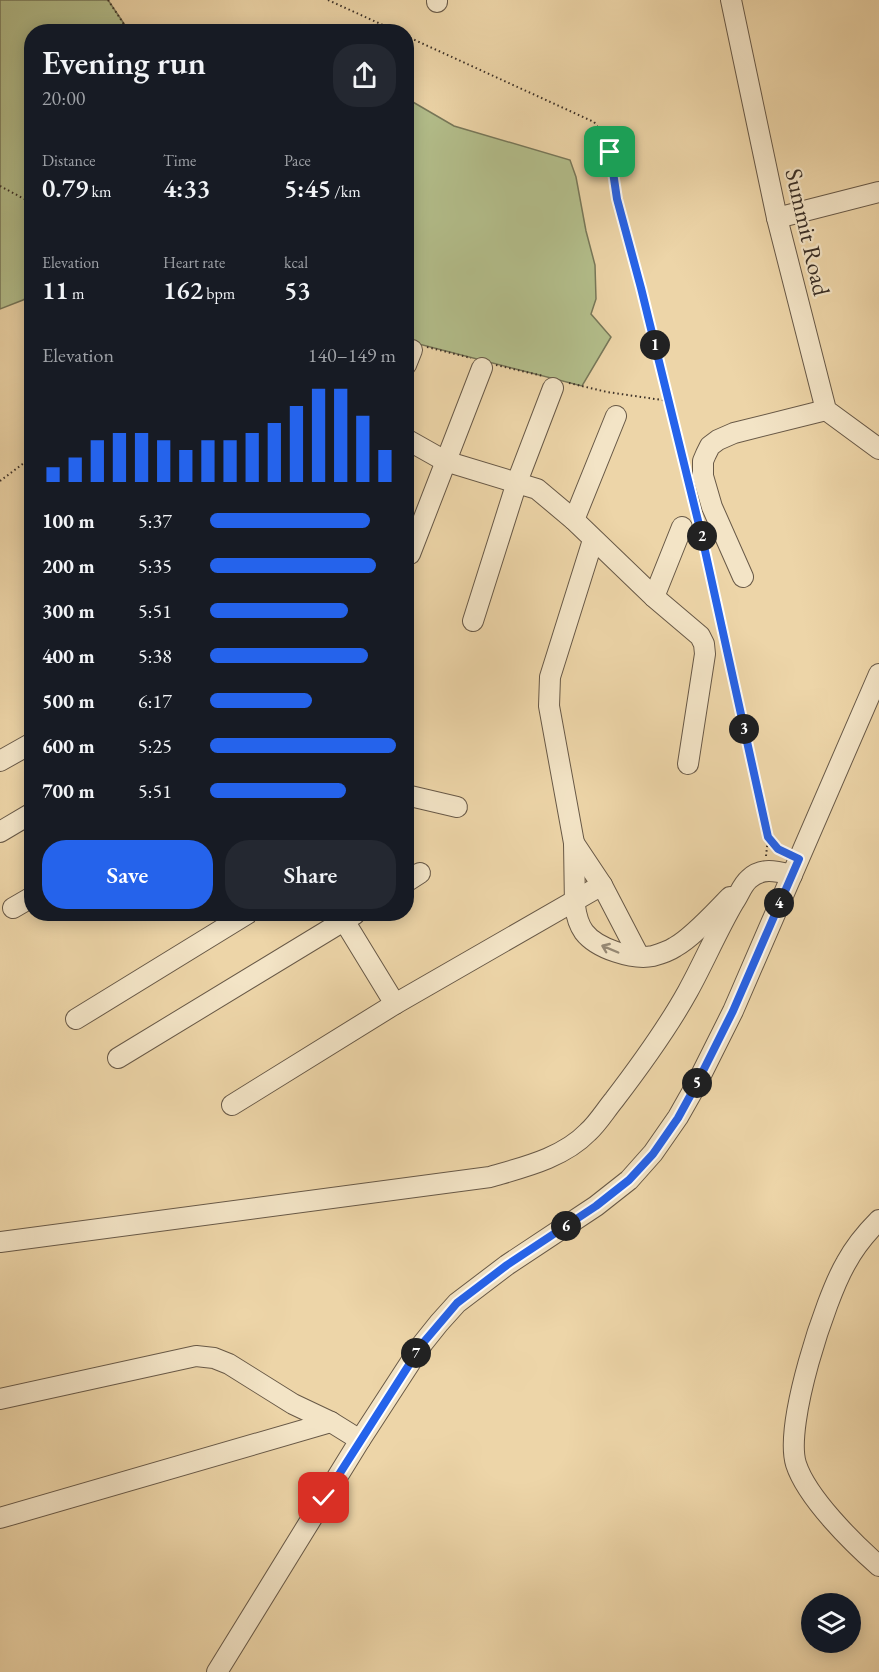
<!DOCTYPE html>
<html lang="en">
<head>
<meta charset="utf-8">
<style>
  body { margin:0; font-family:"EB Garamond",serif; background:#242831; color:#f1f3f6; height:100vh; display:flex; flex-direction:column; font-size:22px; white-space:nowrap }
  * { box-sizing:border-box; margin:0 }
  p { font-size:20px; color:#9ea1a6 }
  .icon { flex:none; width:33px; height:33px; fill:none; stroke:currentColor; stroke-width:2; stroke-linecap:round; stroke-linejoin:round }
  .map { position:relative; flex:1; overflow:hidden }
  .side { position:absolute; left:24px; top:24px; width:390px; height:897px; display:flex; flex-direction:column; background:#171b24; border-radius:24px; box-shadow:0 3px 15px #0003 }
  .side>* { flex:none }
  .tools { position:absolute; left:801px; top:1593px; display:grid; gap:12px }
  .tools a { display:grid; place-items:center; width:60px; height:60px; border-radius:50%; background:#171b24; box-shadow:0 3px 15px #0003; font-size:30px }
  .pin { position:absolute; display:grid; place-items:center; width:51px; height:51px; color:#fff; margin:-26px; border-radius:12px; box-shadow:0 3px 9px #0006 }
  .km { position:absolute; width:30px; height:30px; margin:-15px; border-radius:50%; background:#222; color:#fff; font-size:16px; line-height:30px; text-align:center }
  .round { display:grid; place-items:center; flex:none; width:63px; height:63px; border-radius:24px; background:#242831 }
  .head { display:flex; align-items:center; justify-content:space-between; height:102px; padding:0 18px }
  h1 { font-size:33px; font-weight:600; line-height:45px }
  .figures { display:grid; grid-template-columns:repeat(3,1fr); gap:9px; height:102px; padding:6px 18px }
  .figures div { display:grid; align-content:center }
  .figures b { font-size:26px; font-weight:600 }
  .figures small { font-size:16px; font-weight:400 }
  .figures p { font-size:16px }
  .chart { height:168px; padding:12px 18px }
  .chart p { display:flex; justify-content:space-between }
  .chart svg { width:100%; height:108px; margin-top:6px; stroke:#2563eb; stroke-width:6 }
  .button { display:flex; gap:12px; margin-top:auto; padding:12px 18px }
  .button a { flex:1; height:69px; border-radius:24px; background:#2563eb; color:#fff; font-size:24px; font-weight:600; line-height:69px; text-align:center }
  .button a+a { background:#242831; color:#f1f3f6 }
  ul { padding:0 18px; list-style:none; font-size:20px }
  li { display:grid; grid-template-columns:96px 72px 1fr; align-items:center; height:45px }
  li i { height:15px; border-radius:8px; background:#2563eb }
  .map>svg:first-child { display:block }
</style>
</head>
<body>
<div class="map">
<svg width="879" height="1672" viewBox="0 0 879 1672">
  <rect width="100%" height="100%" fill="#edd5a8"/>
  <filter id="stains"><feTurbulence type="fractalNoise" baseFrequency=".00333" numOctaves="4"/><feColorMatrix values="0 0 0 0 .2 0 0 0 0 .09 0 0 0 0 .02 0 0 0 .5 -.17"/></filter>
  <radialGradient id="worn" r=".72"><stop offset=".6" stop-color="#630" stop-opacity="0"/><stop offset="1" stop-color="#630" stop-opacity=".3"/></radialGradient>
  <!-- green -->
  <g fill="#b3be8b" stroke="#777759" stroke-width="1.5">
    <path d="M0 0H108L129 31 32 32 31 294 23 300 0 309Z"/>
    <path d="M406 98 454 126 570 160 576 177 586 231 595 265 596 299 591 314 611 337 582 386 407 341Z"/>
  </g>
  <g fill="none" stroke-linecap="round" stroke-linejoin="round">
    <!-- minor casing -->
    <g stroke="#685947" stroke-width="22">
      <g id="minor">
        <path d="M731 0 777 218 826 410 879 449"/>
        <path d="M437 2V0"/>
        <path d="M777 218 879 192"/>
        <path d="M406 365 412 350"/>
        <path d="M406 439 445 461 537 489 574 520 654 597 700 636 704 644 705 654 688 764"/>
        <path d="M574 520 616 416"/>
        <path d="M593 540 550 677 549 706 574 843 575 906C576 914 579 925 584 932 597 949 633 960 653 956 660 954 669 951 675 947 693 937 715 912 730 897"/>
        <path d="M410 554 482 368"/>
        <path d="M743 577 712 507 703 476V461L706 454 710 446 718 440 734 433 826 410"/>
        <path d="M654 597 682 527"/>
        <path d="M473 621 517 482 553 388"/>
        <path d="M0 761 32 743"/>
        <path d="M406 795 457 807"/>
        <path d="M0 832 32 813"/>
        <path d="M574 843 602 885 639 956"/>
        <path d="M406 882 420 873"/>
        <path d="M13 908 32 897"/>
        <path d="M340 914 395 1004"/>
        <path d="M76 1019 247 914"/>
        <path d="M118 1058 355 914"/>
        <path d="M232 1105 395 1004 602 885"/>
        <path d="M879 1220C867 1232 854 1248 846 1263 825 1299 784 1425 796 1464 807 1498 853 1543 879 1566"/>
        <path d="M0 1242 490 1177C524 1167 563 1158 588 1132 598 1123 605 1111 614 1100 640 1066 667 1029 688 991 704 962 717 931 734 902 739 895 742 885 749 879 762 867 776 871 792 875"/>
        <path d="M0 1399 196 1356 214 1358 229 1364 293 1404 331 1422 360 1440"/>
        <path d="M0 1518 331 1422"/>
        <path d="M217 1672 360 1440 423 1343 439 1323 457 1303 507 1265 596 1206 629 1180 653 1153 678 1117 695 1087 733 1011 879 674"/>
      </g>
    </g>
    <!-- path -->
    <g stroke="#3b3027" stroke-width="2" stroke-dasharray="1.5 3" stroke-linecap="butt">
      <path d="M108 0 129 32"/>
      <path d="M328 0 385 26"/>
      <path d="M359 32 385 26 396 32"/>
      <path d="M406 36 594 122 603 134 610 152 617 199 641 288 686 471"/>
      <path d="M0 186 32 203"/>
      <path d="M427 347 471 358"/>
      <path d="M496 365 543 376"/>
      <path d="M569 383 607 392 669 401"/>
      <path d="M0 481 32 457"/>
      <path d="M699 526 768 837 778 849 785 853"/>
      <path d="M766 856 768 838"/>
    </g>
    <!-- minor -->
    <use href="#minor" stroke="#f3e4c6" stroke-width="20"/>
  </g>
  <!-- one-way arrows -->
  <defs><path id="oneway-shaft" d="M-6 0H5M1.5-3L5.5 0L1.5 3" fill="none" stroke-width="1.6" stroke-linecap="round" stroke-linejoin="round" transform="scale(1.5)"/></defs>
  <use stroke="#978a76" href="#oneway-shaft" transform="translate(610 949) rotate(-157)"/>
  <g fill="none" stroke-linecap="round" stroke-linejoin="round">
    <!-- route casing -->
    <g stroke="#fff" stroke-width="12">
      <path id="route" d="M324 1498 423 1343 457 1303 507 1265 596 1206 629 1180 653 1154 678 1118 695 1087 733 1011 799 859 778 849 768 837 702 537 641 288 617 199 610 152"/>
    </g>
    <!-- route -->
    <use href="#route" stroke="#2563eb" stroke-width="8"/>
  </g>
  <g text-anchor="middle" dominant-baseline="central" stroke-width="4.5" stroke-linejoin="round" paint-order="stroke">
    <!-- street labels -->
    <g font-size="24" fill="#3b3027" stroke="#f3e4c6">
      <text transform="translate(808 232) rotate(77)">Summit Road</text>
    </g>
  </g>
  <rect width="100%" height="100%" filter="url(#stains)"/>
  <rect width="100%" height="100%" fill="url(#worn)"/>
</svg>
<div class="tools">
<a><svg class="icon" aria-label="layers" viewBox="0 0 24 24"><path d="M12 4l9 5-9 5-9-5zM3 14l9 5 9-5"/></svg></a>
</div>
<div class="pin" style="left:610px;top:152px;background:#1e9e55"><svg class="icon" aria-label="arrive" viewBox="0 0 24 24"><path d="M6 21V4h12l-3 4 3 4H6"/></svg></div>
<div class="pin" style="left:324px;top:1498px;background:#d93025"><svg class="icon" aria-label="check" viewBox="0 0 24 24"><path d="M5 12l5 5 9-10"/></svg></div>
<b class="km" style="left:655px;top:345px">1</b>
<b class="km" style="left:702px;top:536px">2</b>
<b class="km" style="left:744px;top:729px">3</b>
<b class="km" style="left:779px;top:903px">4</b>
<b class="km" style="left:697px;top:1083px">5</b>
<b class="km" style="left:566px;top:1226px">6</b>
<b class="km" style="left:416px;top:1353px">7</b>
<section class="side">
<div class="head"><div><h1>Evening run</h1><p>20:00</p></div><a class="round"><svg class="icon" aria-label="share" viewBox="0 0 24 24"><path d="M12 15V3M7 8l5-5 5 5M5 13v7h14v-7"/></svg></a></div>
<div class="figures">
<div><p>Distance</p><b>0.79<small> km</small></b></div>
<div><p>Time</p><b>4:33</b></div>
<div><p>Pace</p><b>5:45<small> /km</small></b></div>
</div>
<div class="figures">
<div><p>Elevation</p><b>11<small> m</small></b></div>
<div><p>Heart rate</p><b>162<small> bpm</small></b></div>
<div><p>kcal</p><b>53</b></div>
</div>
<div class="chart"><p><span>Elevation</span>140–149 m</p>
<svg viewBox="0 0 160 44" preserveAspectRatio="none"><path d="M5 44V38M15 44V34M25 44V27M35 44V24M45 44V24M55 44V27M65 44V31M75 44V27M85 44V27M95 44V24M105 44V20M115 44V13M125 44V6M135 44V6M145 44V17M155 44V31"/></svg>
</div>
<ul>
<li><b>100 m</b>5:37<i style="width:86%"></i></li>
<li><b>200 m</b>5:35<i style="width:89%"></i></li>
<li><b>300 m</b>5:51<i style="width:74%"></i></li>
<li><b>400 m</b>5:38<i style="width:85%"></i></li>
<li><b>500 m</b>6:17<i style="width:55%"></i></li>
<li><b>600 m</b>5:25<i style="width:100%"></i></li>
<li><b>700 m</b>5:51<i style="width:73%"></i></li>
</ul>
<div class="button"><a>Save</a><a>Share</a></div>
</section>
</div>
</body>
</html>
